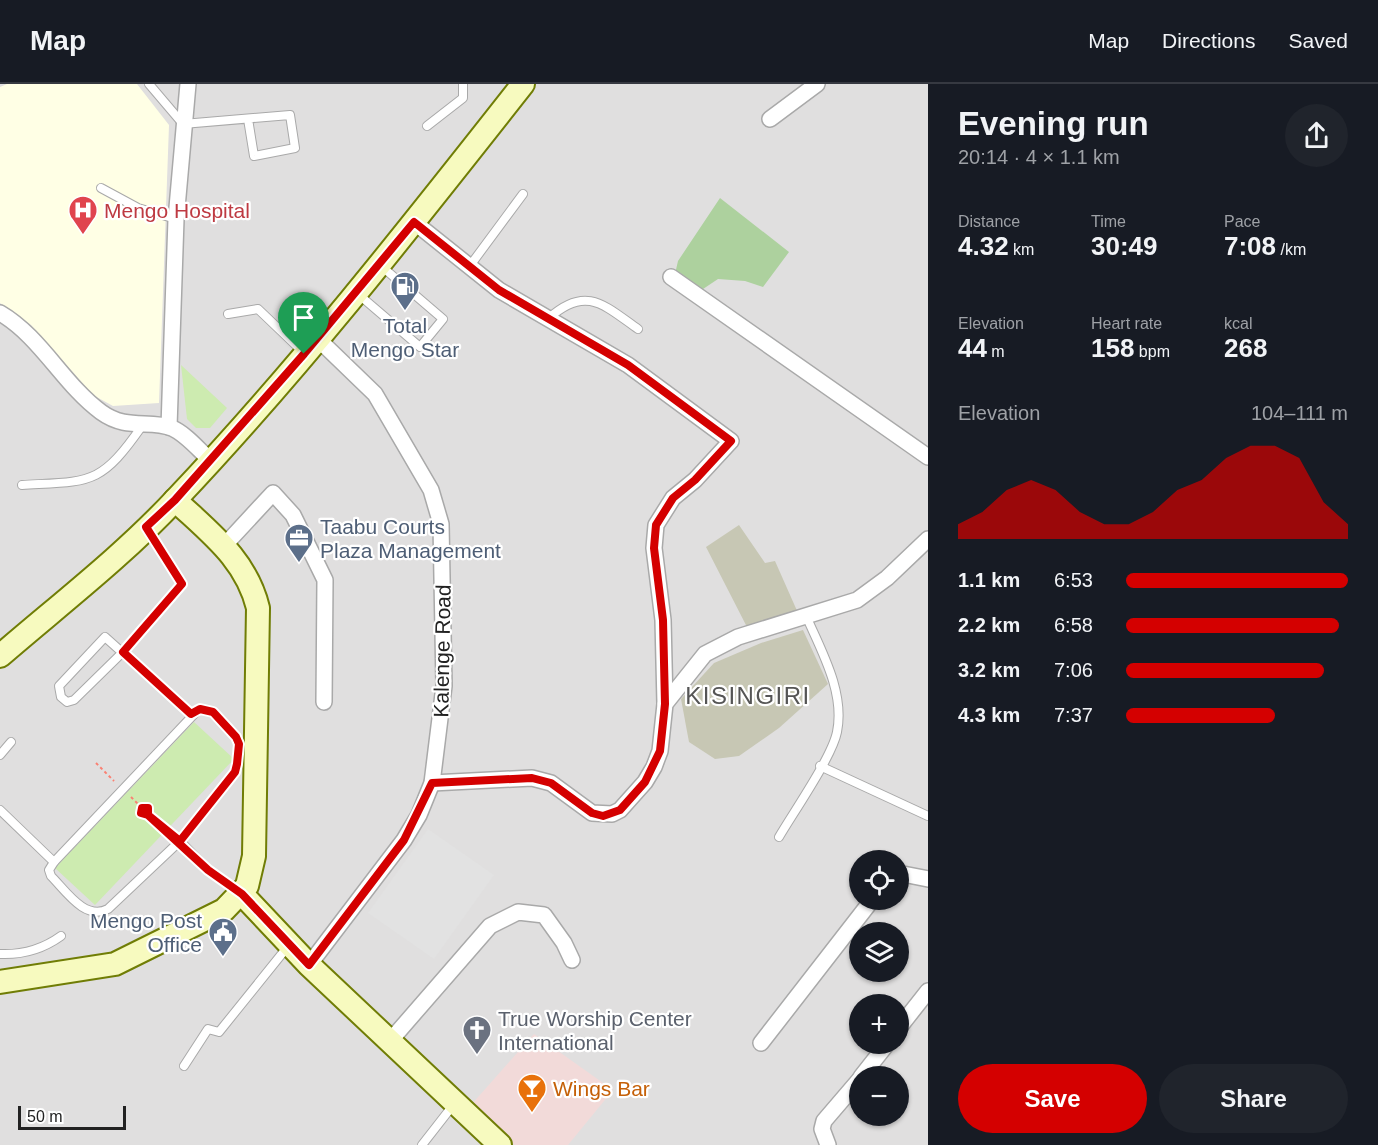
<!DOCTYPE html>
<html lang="en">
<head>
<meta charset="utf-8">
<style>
  body { margin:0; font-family:Helvetica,sans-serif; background:#20242c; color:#f1f3f6; height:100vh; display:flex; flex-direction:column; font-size:22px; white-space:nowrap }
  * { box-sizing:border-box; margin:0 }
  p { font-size:20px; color:#9ea1a6 }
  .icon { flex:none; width:33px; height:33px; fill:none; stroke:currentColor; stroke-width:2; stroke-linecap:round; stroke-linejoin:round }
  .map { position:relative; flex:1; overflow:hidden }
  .details { display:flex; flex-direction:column; background:#171b24; width:450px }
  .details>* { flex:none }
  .fabs { position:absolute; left:849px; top:766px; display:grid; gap:12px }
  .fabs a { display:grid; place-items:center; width:60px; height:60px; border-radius:50%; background:#171b24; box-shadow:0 2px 4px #0004; font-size:30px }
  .scale { position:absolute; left:18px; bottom:15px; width:108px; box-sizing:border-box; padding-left:6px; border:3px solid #222; border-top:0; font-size:16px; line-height:21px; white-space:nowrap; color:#222; -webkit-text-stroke:4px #fff; paint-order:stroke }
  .pin { position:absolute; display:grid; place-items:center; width:51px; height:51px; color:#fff; margin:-62px -26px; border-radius:50% 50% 50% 0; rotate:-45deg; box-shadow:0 0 6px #0007 }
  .pin .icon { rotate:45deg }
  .round { display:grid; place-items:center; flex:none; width:63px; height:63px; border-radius:32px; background:#20242c }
  .head { display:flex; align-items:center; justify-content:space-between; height:102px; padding:0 30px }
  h1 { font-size:33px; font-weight:600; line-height:45px }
  .figures { display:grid; grid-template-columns:repeat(3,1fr); gap:9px; height:102px; padding:6px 30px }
  .figures div { display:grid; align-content:center }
  .figures b { font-size:26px; font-weight:600 }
  .figures small { font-size:16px; font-weight:400 }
  .figures p { font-size:16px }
  .chart { height:168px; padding:12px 30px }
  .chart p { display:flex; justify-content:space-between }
  .chart svg { width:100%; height:108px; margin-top:6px; fill:#d40000; opacity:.7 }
  .action { display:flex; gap:12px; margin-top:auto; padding:12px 30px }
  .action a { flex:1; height:69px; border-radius:36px; background:#d40000; color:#fff; font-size:24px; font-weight:600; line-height:69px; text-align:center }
  .action a+a { background:#20242c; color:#f1f3f6 }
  ul { padding:0 30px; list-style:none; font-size:20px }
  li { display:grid; grid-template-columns:96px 72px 1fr; align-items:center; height:45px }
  li i { height:15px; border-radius:8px; background:#d40000 }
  header { display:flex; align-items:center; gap:36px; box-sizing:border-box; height:84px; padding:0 30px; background:#171b24; border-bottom:2px solid #363941 }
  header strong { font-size:28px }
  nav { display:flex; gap:33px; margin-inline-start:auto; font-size:21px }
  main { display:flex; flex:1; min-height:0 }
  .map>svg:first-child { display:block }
</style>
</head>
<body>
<header>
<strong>Map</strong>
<nav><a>Map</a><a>Directions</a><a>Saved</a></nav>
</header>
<main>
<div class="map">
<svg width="928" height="1061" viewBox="0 0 928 1061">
  <rect width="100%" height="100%" fill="#f2efe9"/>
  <!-- residential -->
  <path fill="#e0dfdf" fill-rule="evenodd" d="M0 0H928V1061H0ZM860 777H898V816H860ZM860 849H898V888H860ZM860 921H898V960H860ZM860 993H898V1032H860Z"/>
  <!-- commercial -->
  <path fill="#f2dad9" d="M534 950 613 1006 568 1061H514L471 1021Z"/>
  <!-- education -->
  <path fill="#ffffe5" d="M7 0H137L169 41 159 319 113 322 93 311 31 241 0 219V3Z"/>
  <!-- construction -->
  <g fill="#c7c7b4">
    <path d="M739 441 765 479 775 477 798 529 748 545 706 463Z"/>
    <path d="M803 546 828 600 779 644 739 672 715 675 689 658 681 615 714 579 761 559Z"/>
  </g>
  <!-- grass -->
  <g fill="#cdebb0">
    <path d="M181 281 227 324 210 344H196L187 335Z"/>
    <path d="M194 638 234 675 95 821 55 784Z"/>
  </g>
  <!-- forest -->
  <path fill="#add19e" d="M720 114 789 168 763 203 745 197 718 195 703 205 684 199 675 190 678 177Z"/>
  <!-- parking -->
  <path fill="#e2e2e2" d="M428 745 494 791 434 875 368 829Z"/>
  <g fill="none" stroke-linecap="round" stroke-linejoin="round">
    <!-- service casing -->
    <g stroke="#a9a9a9" stroke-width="10">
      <g id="service">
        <path d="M149 0 183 40C218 37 254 34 290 31L295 64 254 72 248 35"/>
        <path d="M427 42 463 14V0"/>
        <path d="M101 104 138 124 176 135"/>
        <path d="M469 183 523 110"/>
        <path d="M358 210 420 263 443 235 380 181"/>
        <path d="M228 230 258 225 303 268"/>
        <path d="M549 234C586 201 604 221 638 245"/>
        <path d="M22 401C91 397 100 402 142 342"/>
        <path d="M149 447 182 500 123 568 74 616 67 618 61 613 59 602 105 553 191 630"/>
        <path d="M199 625 213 628 236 653 239 661 235 688 180 757 108 825C85 837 66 807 51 792L49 786 54 778Z"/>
        <path d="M0 671 11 658"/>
        <path d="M820 682 928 732"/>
        <path d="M0 726 54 778"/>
        <path d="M779 753C793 729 832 673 837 648 845 609 822 568 807 534"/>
        <path d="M180 757 208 786 237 807"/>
        <path d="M0 870C23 871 43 865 61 852"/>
        <path d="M184 982 208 945 219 948 289 861"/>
        <path d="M422 1061 454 1020"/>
      </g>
    </g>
    <!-- minor casing -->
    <g stroke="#a9a9a9" stroke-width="18">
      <g id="minor">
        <path d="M770 35 817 0"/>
        <path d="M414 138 499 206 628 281 731 357 695 396 673 414 656 441 654 464 663 536 665 620"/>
        <path d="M671 193 928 373"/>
        <path d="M0 229C41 253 63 300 101 328 127 347 149 335 172 344 186 350 199 366 210 376"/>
        <path d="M169 343 176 135 188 0"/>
        <path d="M223 463 273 409 293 431 325 496 324 618"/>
        <path d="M432 699 532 694 551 699 592 729 612 730 620 726 645 698 654 683 660 667 665 620 705 570 738 553 857 516 887 494 928 455"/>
        <path d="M898 789 928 795"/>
        <path d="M309 881 404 756 419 731 432 699 444 602 441 440 431 406 375 310 317 254"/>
        <path d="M898 945 928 907"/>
        <path d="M390 957 490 842 518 828 544 831 564 859 572 876"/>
        <path d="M761 959 872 816"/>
        <path d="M861 993 887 960"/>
        <path d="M828 1061 822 1045 824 1037 860 995"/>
      </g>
    </g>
    <!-- secondary casing -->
    <g stroke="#707d05" stroke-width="26">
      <g id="secondary">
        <path d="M0 572C59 521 123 472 176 415 300 284 412 141 523 0"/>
        <path d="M242 810 309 881 500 1061"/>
        <path d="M0 898 115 880 224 826 247 802 254 772 258 524C246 475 210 449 175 416"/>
      </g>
    </g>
    <!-- path -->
    <g stroke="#fa8072" stroke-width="2" stroke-dasharray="3 3" stroke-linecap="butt">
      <path d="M96 679 114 697"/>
      <path d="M131 713 142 724"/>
      <circle cx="145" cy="727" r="4.5"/>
      <path d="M148 731 171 749"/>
    </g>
    <!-- service -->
    <use href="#service" stroke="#fff" stroke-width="8"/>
    <!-- minor -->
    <use href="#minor" stroke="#fff" stroke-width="15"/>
    <!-- secondary -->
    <use href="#secondary" stroke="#f7fabf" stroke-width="22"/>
  </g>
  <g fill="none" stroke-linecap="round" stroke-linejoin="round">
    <!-- route casing -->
    <g stroke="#fff" stroke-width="12">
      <path id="route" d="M304 270 175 416 146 443 182 500 123 568 191 630 200 625 213 628 236 653 239 660 237 680 235 688 180 757 148 731 141 729 142 724H148V731L208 786 242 810 309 881 404 756 432 699 532 694 551 699 592 729 603 732 620 726 645 698 660 667 665 620 663 536 654 464 656 441 673 414 695 396 731 357 628 281 499 206 414 138 304 270"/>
    </g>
    <!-- route -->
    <use href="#route" stroke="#d40000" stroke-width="8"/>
  </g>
  <!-- icons -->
  <defs>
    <g id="hospital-pin" transform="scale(1.5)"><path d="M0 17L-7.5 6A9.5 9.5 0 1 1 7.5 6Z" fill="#e0444e" stroke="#fff"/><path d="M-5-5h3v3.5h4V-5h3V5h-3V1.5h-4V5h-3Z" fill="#fff"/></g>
    <g id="fuel-pin" transform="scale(1.5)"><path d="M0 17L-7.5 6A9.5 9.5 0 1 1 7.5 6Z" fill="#5c6f8a" stroke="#fff"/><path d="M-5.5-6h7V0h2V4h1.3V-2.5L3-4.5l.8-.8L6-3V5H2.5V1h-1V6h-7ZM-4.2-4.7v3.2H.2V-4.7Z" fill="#fff"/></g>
    <g id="office-pin" transform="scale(1.5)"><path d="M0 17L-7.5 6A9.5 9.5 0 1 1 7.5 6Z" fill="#5c6f8a" stroke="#fff"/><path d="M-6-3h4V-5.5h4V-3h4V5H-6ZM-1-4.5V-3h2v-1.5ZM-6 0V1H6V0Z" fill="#fff"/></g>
    <g id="civic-pin" transform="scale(1.5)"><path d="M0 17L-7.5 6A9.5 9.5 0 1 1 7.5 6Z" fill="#5c6f8a" stroke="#fff"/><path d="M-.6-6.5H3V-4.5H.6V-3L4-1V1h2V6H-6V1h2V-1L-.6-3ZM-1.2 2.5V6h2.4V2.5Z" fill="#fff"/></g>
    <g id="church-pin" transform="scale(1.5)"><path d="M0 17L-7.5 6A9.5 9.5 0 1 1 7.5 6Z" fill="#6b7280" stroke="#fff"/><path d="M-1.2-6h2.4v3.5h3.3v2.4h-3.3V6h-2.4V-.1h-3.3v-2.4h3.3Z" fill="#fff"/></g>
    <g id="bar-pin" transform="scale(1.5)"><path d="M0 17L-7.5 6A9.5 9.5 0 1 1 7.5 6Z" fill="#e8710a" stroke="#fff"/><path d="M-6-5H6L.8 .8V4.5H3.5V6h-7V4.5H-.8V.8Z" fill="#fff"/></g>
  </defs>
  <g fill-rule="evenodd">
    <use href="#hospital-pin" x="83" y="126"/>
    <use href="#fuel-pin" x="405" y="202"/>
    <use href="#office-pin" x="299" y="454"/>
    <use href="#civic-pin" x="223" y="848"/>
    <use href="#church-pin" x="477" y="946"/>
    <use href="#bar-pin" x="532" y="1004"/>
  </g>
  <g text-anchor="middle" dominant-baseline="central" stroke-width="4.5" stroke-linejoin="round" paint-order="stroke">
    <!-- health labels -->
    <g font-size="21" fill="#be3a42" stroke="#fff" text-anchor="start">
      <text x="104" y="126">Mengo Hospital</text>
    </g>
    <!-- service labels -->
    <g font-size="21" fill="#4e5e75" stroke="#fff">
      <text x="405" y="241">Total<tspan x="405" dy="24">Mengo Star</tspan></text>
      <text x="320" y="442" text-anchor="start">Taabu Courts<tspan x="320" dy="24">Plaza Management</tspan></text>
      <text x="202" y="836" text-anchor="end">Mengo Post<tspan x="202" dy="24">Office</tspan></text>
    </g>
    <!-- street labels -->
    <g font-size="21" fill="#222" stroke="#fff">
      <text transform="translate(442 567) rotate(-89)">Kalenge Road</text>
    </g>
    <!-- worship labels -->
    <g font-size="21" fill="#5b616d" stroke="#fff" text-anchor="start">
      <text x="498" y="934">True Worship Center<tspan x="498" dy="24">International</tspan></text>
    </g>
    <!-- food labels -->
    <g font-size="21" fill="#c56008" stroke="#fff" text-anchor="start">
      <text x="553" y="1004">Wings Bar</text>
    </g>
    <!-- quarter labels -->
    <g font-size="24" letter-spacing="1.5" fill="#555" stroke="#fff">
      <text x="748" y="611">KISINGIRI</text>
    </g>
  </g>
</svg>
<div class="fabs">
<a><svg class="icon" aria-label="locate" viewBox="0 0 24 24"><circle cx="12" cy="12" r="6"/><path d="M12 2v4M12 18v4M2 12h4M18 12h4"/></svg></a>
<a><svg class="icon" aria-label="layers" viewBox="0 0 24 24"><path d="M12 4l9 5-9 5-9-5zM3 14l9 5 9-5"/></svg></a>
<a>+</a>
<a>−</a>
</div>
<div class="scale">50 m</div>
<div class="pin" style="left:304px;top:270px;background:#1e9e55"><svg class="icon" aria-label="arrive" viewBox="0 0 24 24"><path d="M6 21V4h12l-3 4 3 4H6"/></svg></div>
</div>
<section class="details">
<div class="head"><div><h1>Evening run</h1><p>20:14 · 4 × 1.1 km</p></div><a class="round"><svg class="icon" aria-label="share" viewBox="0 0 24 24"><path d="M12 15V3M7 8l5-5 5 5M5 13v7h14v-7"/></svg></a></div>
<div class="figures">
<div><p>Distance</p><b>4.32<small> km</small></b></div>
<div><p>Time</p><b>30:49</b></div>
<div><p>Pace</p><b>7:08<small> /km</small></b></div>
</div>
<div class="figures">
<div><p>Elevation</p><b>44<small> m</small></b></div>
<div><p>Heart rate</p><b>158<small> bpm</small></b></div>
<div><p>kcal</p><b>268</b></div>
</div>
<div class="chart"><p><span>Elevation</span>104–111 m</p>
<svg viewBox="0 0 160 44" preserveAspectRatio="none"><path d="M0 44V38L10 33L20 24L30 20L40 24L50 33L60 38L70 38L80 33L90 24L100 20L110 11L120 6L130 6L140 11L150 29L160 38V44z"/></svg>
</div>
<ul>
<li><b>1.1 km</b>6:53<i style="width:100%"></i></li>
<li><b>2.2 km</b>6:58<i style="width:96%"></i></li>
<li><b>3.2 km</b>7:06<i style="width:89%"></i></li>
<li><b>4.3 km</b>7:37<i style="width:67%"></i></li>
</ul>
<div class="action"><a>Save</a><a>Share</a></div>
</section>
</main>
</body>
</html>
